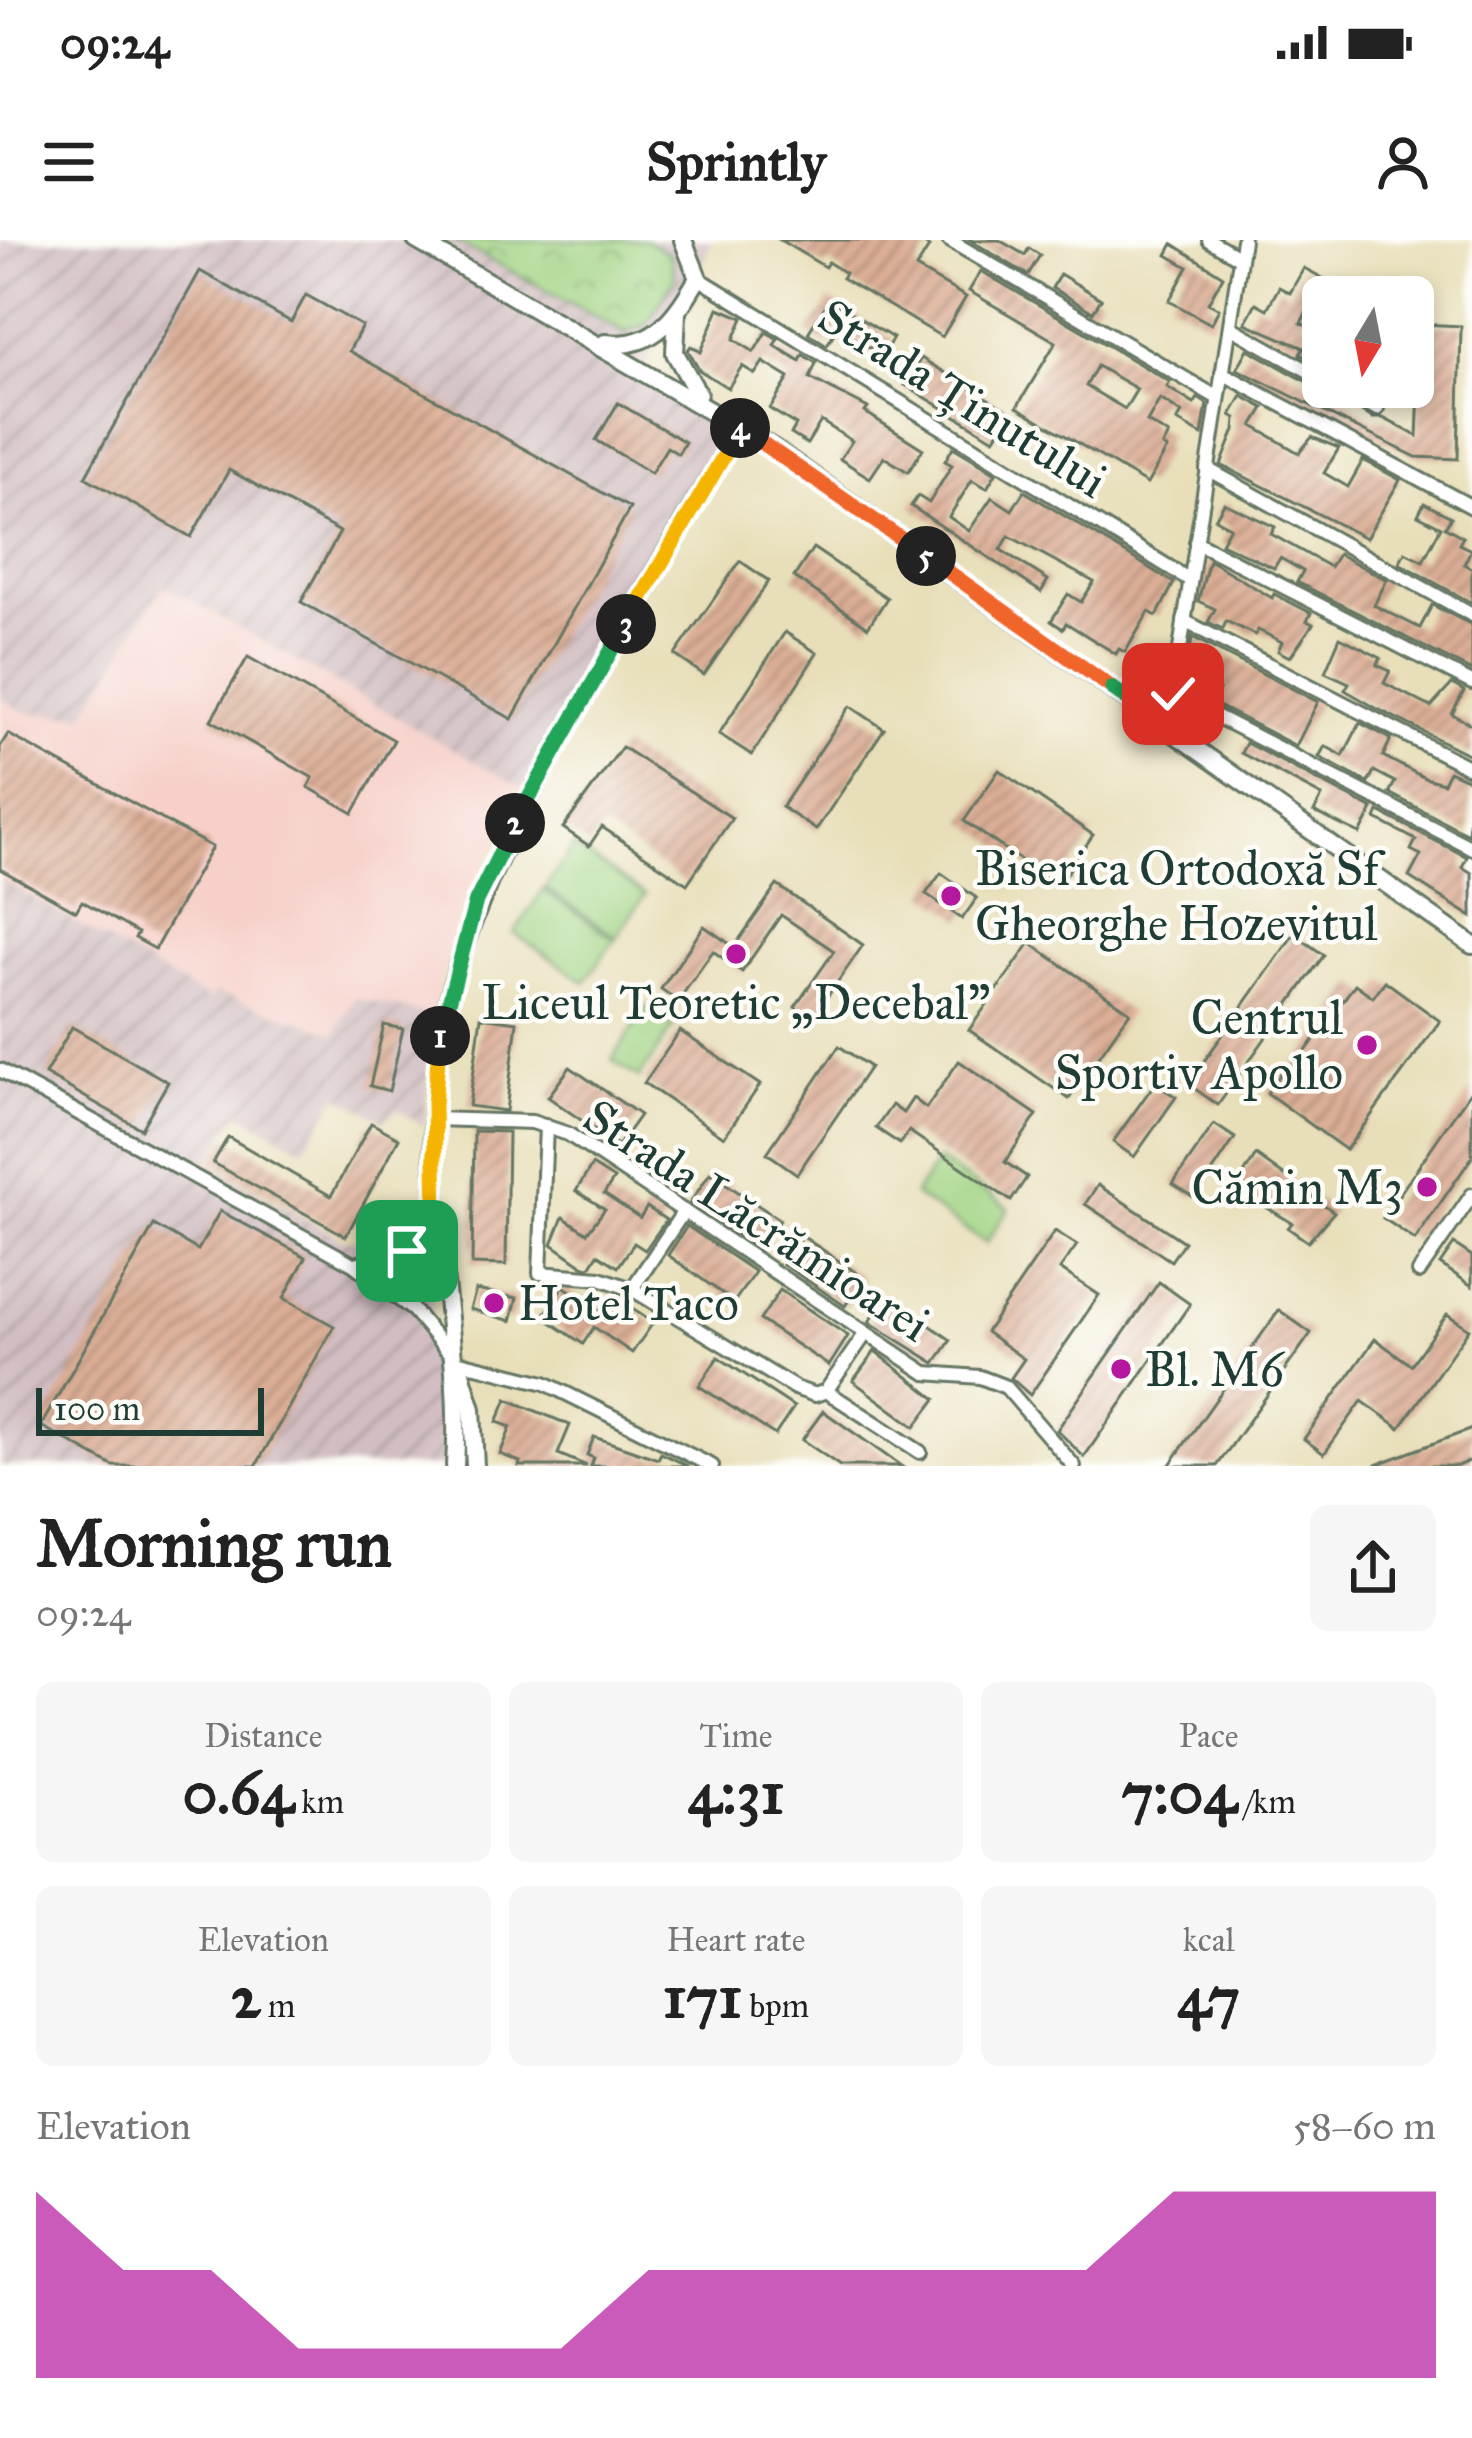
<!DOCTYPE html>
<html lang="en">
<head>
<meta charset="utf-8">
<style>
  body { margin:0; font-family:"IM FELL Great Primer",serif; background:#f6f6f6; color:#222; height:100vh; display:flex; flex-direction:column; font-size:45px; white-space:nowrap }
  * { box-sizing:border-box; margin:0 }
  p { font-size:39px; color:#767676 }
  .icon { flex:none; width:66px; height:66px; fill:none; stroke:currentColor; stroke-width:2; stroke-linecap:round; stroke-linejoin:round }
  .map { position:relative; height:1226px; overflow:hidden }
  .side { display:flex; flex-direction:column; background:#fff; flex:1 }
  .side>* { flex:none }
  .needle { width:78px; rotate:190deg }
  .tools { position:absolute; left:1302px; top:36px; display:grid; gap:24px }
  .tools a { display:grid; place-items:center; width:132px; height:132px; border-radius:18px; background:#fff; box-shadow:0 6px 18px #0003; font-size:60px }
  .scale { position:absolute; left:36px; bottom:30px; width:228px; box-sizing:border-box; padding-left:12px; border:6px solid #1f3d34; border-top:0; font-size:33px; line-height:42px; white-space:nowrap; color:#1f3d34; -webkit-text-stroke:9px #fdfcf7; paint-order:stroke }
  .pin { position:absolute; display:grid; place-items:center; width:102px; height:102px; color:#fff; margin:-51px; border-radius:24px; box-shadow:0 6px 18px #0006 }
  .km { position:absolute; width:60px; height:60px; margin:-30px; border-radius:50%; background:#222; color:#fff; font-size:33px; line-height:60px; text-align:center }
  .round { display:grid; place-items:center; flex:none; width:126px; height:126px; border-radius:18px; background:#f6f6f6 }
  .headline { display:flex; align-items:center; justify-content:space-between; height:204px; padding:0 36px }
  h1 { font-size:66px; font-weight:800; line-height:90px }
  .metrics { display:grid; grid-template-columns:repeat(3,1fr); gap:18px; height:204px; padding:12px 36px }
  .metrics div { display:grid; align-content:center; border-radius:18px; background:#f6f6f6; text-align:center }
  .metrics b { font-size:60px; font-weight:800 }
  .metrics small { font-size:33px; font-weight:400 }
  .metrics p { font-size:33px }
  .chart { height:336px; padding:24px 36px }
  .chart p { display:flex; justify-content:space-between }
  .chart svg { width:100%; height:216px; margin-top:12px; fill:#b5179e; opacity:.7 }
  .status { display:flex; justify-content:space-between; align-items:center; height:84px; padding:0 60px; background:#fff; direction:ltr }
  .status svg { height:33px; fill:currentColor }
  header { display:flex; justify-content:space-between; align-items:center; height:156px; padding:0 36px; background:#fff; font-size:54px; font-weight:800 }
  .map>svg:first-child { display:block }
</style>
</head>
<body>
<div class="status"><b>09:24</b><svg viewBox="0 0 49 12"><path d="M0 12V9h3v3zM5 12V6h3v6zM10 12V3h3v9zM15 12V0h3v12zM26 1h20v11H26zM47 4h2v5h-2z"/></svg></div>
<header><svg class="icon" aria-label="menu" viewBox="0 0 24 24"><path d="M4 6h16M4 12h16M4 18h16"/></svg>Sprintly<svg class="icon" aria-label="person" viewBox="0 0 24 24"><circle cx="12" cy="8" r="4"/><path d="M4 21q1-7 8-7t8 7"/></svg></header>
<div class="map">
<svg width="1472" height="1226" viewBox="0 0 1472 1226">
  <defs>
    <pattern id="industrial-furrows" width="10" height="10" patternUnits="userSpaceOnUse" patternTransform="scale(3)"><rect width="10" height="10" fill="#d2bec2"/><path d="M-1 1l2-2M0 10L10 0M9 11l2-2" fill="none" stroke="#aa9c9e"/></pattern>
    <pattern id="park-crowns" width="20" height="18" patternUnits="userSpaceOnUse" patternTransform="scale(3)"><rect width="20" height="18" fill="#a1d484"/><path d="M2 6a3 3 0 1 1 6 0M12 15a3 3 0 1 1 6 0" fill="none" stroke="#83ad6d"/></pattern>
    <pattern id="building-hatch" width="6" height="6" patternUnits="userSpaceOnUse" patternTransform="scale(3)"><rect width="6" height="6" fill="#dcae96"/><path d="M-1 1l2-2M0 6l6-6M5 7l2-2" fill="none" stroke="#b28f7b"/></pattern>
  </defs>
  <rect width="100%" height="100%" fill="#fdfcf7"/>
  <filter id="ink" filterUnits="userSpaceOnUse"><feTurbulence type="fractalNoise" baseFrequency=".00833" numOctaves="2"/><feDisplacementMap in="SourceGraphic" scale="24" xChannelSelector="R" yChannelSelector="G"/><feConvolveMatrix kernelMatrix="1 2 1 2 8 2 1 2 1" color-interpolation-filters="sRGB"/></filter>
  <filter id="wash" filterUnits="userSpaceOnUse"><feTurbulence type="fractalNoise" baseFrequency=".004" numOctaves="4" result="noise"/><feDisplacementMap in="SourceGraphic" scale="48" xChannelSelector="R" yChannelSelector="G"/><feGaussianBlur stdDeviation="2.7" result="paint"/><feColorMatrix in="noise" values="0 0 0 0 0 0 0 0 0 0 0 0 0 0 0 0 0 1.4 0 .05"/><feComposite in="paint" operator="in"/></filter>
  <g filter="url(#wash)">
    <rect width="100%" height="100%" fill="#e8dfba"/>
    <!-- built -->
    <path fill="#f7d0ca" d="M163 345 525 550 459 670 432 775 356 758 336 793 216 752 210 760 0 639V458L27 473 84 475Z"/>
    <!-- industrial -->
    <g fill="url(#industrial-furrows)">
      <path d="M0 0H713L637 139 723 191 525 550 163 345 84 475 27 473 0 458Z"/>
      <path d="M0 639 210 760 215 752 335 793 355 758 432 775 424 887 397 869 384 881 338 855 304 909 239 873 208 923 342 999 379 1004 425 988 443 1226H0Z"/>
    </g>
    <!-- grass -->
    <g fill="#a1d484" stroke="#60885c" stroke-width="3">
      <path d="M574 606 645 655 616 697 545 648Z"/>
      <path d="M543 650 615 699 585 742 514 693Z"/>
      <path d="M647 767 674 786 639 838 612 820Z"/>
      <path d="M938 920 1009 968 986 1003 914 955Z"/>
    </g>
    <!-- park -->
    <path fill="url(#park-crowns)" stroke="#60885c" stroke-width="3" d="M453 0H646L670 14 675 38 646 85 625 92Z"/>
    <g id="blocks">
      <!-- building -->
      <g fill="url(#building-hatch)" fill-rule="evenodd">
        <path d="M780 0H918L929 7 916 28 966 57 942 97 842 38 845 33 828 22 825 27Z"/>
        <path d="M970 0H999L1025 15 1029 8 1040 15 1028 35Z"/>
        <path d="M1173 4 1223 36 1208 63 1219 69 1211 84 1169 61 1188 27 1167 15Z"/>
        <path d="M1304 28 1358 57H1323V62L1314 57 1301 83 1323 95V127L1300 114 1304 108 1245 83 1256 63 1267 69 1279 47 1290 53Z"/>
        <path d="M200 31 291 82 306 55 362 86 349 111 630 268 512 479 301 362 340 292 229 230 191 297 85 237Z"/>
        <path d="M981 31 1170 142 1167 147 1194 164 1198 158 1207 164 1202 195 1177 181 1182 173 1160 159 1147 182 1169 195 1163 206 1167 209 1147 244 1017 167 1056 102 969 51ZM1097 126 1137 149 1125 169 1086 146Z"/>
        <path d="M1060 34 1101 59 1093 72 1052 48Z"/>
        <path d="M829 60 893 98 882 115 837 88 827 105 808 93Z"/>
        <path d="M719 68 743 78 734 99 754 112 766 92 778 99 774 105 800 121 803 115 816 123 810 138 868 168 865 172 923 209 908 232 884 217 870 238 840 219 852 201 821 181 807 204 791 194 796 185 770 169 789 138 763 122 755 134 742 126 728 148 699 130 688 110 691 106 701 112Z"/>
        <path d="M1422 84 1461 86 1458 219 1416 217 1237 129 1248 109 1318 148H1328L1372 178H1383L1417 196Z"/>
        <path d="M921 118 1010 172 994 199 905 145Z"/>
        <path d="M1242 156 1264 168 1253 186 1299 213 1312 197 1339 208 1324 233 1348 247 1363 220 1400 240 1366 298 1221 225 1235 190 1236 178 1231 175Z"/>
        <path d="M618 163 685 202 678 214 667 207 651 233 596 200Z"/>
        <path d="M953 207 996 233 987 248 972 240 949 277 969 291 992 257 1012 270 1024 251 1174 343 1157 376 1149 372 1125 412 1119 409 1116 414 1066 383 1063 389 1051 381 1068 354 1081 362 1094 342 1009 296 1001 310 1048 340 1041 352 911 266 918 256 929 263 952 225 945 221Z"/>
        <path d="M1224 263 1275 287 1271 294 1330 327 1338 314 1387 340 1374 365 1420 388 1432 365 1472 385V431L1297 342 1303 331 1280 318 1274 328 1221 303 1230 287 1215 279Z"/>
        <path d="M1424 263 1451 277 1445 287 1463 297 1459 304 1471 310 1464 324 1472 329V363L1399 323 1405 312 1423 321 1441 287 1418 275Z"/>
        <path d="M813 308 887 358 868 387 794 337Z"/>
        <path d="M1209 320 1272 358 1274 354 1311 373 1307 381 1313 384 1290 417 1278 411 1282 402 1258 390 1255 395 1226 381 1223 389 1208 382 1215 369 1198 361Z"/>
        <path d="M740 321 769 341 704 435 675 415Z"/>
        <path d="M785 392 817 413 752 515 719 494Z"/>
        <path d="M1192 397 1318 462 1296 506 1213 463 1219 450 1201 441 1207 428 1189 419Z"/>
        <path d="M1340 397 1381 418 1377 425 1390 431 1384 443 1431 467 1452 444 1464 451 1452 474 1472 485V516L1376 468 1345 450 1349 443 1325 432Z"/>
        <path d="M248 417 394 500 353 573 308 547 313 538 211 480Z"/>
        <path d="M850 466 884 489 816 590 782 567Z"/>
        <path d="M1360 483 1391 499 1383 516 1425 538 1443 543 1449 531 1472 541 1468 594 1389 553 1395 542 1374 531 1368 543 1319 517 1325 506 1343 516Z"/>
        <path d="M8 494 212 607 155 709 135 698 138 693 82 661 76 671 0 629V507Z"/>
        <path d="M1246 503 1373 569 1360 594 1314 572 1322 556 1241 513Z"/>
        <path d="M622 507 732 578 687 644 602 587 589 606 563 588Z"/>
        <path d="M999 530 1093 595 1058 646 964 581Z"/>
        <path d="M1379 572 1467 617 1462 627 1472 633V677L1409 637 1421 615 1411 610 1416 600 1376 579Z"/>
        <path d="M941 633 977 658 962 679 926 654Z"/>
        <path d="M777 645 863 705 812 779 795 767 834 711 781 675 742 732 713 711 678 761 661 749 704 686 734 707Z"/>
        <path d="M1294 694 1324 715 1218 865 1188 844Z"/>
        <path d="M1030 703 1130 772 1069 859 969 790Z"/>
        <path d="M1385 741 1440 781 1346 910 1267 853 1284 829 1290 833 1355 744 1373 757Z"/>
        <path d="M481 777 517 782 506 871 469 866Z"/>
        <path d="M384 785 403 789 389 851 370 846Z"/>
        <path d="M72 787 168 842 141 889 45 834Z"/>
        <path d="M680 791 760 845 724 897 644 843Z"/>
        <path d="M839 806 870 827 797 934 767 913Z"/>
        <path d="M959 821 1037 875 1005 922 1027 937 1011 961 909 891 900 904 876 888 892 865 903 873 913 858 926 868Z"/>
        <path d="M570 827 640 875 618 906 548 857Z"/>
        <path d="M1155 843 1176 857 1134 917 1113 902Z"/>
        <path d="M1472 849V917L1415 1000 1383 978Z"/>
        <path d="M371 883 399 898 346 996 213 923 228 897 331 956Z"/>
        <path d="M1214 884 1235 898 1195 958 1173 944Z"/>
        <path d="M474 891 508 892 506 1025 472 1024Z"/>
        <path d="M1256 915 1334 972 1308 1002 1288 988 1292 983 1235 948Z"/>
        <path d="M592 925 614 939 604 954 640 978 647 967 666 980 645 1010 634 1003 618 1027 598 1014 590 1027 583 1026 552 1004 563 977 587 993 605 969 576 951Z"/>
        <path d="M710 933 780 980 760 1010 690 963Z"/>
        <path d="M1098 945 1184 1002 1171 1021 1085 964Z"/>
        <path d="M220 971 306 1017 284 1058 334 1086 256 1226H113L41 1186 154 985 198 1010Z"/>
        <path d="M687 986 755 1032 734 1062 668 1015Z"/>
        <path d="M1055 991 1077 1005 1060 1029 1099 1055 1030 1155 1011 1138 1024 1119 986 1092Z"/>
        <path d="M802 996 864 1038 845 1066 783 1024Z"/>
        <path d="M1454 1004 1472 1016V1046L1440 1024Z"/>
        <path d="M1159 1042 1190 1064 1084 1217 1057 1190Z"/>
        <path d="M563 1046 604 1073 615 1057 653 1083 632 1113 594 1087 583 1104 543 1077Z"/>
        <path d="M476 1050 517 1058 511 1081 470 1069Z"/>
        <path d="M780 1050 848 1096 829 1126 760 1080Z"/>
        <path d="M887 1055 951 1100 935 1123 869 1082Z"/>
        <path d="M1279 1070 1311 1093 1217 1226H1169Z"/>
        <path d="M1447 1074 1469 1089 1400 1188 1362 1161 1324 1214 1304 1199 1375 1099 1411 1125Z"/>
        <path d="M875 1111 936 1159 915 1187 853 1141Z"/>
        <path d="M718 1117 794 1167 775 1195 699 1146Z"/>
        <path d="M507 1159 570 1185 558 1214 587 1226H519L520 1222 500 1214 511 1187 497 1182Z"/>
        <path d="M823 1171 901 1226H840L802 1200Z"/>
        <path d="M1472 1189V1220L1457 1226H1373Z"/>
        <path d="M594 1197 658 1219 661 1213 688 1226H591L594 1218 587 1215Z"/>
      </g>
    </g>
  </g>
  <g filter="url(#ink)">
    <use href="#blocks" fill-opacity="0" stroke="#657663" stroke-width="3"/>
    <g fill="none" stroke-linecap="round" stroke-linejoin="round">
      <!-- street casing -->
      <g stroke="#657663" stroke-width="18">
        <g id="street">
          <path d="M949 0 1218 158"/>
          <path d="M1209 0 1240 18"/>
          <path d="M698 38 1190 340"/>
          <path d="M1230 87 1323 139"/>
          <path d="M1222 133 1472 267"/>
          <path d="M1338 147 1377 169"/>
          <path d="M1207 229 1472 375"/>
          <path d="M1196 302 1472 443"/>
          <path d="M1184 381 1472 529"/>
          <path d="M1173 454 1472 608"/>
          <path d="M1168 487 1243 0"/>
          <path d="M0 830 353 1024 413 1070 456 1121 545 1143 712 1226"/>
          <path d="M434 879 532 882 568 894 926 1133 980 1137 1006 1147 1074 1226"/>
          <path d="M546 886 540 1033 600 1038 632 1049 795 1148 815 1155 826 1151 920 1212"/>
          <path d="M355 1024 407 1011 436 982"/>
          <path d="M1419 1032 1472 955"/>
          <path d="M632 1049 684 971"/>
          <path d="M826 1151 866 1093"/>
        </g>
      </g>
      <!-- secondary casing -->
      <g stroke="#657663" stroke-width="22">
        <g id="secondary">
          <path d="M416 0 773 208 1472 705"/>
          <path d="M677 74 675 113 698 154"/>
          <path d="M605 103C654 110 676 76 698 38L683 0"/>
          <path d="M461 1133 472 1169 475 1226"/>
          <path d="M455 1226C463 1104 428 985 434 862 441 707 516 580 590 448 639 360 688 272 741 187"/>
        </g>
      </g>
      <!-- street -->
      <use href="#street" stroke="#fff" stroke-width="12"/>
      <!-- secondary -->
      <use href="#secondary" stroke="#fff" stroke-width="16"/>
    </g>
  </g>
  <g fill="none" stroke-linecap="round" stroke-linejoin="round" filter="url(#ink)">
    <!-- split-1 casing -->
    <g stroke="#fff" stroke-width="24">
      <path id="split-1" d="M407 1011 436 982 434 865 440 796"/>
    </g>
    <!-- split-2 casing -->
    <g stroke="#fff" stroke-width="24">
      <path id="split-2" d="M440 796 476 661 515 583"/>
    </g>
    <!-- split-3 casing -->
    <g stroke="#fff" stroke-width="24">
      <path id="split-3" d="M515 583 626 384"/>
    </g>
    <!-- split-4 casing -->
    <g stroke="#fff" stroke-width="24">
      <path id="split-4" d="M626 384 740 188"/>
    </g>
    <!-- split-5 casing -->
    <g stroke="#fff" stroke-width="24">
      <path id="split-5" d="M740 188 926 316"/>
    </g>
    <!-- split-6 casing -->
    <g stroke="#fff" stroke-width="24">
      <path id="split-6" d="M926 316 1112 448"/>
    </g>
    <!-- split-7 casing -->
    <g stroke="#fff" stroke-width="24">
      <path id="split-7" d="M1112 448 1168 487 1173 454"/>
    </g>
    <!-- split-1 -->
    <use href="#split-1" stroke="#f5b400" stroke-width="15"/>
    <!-- split-2 -->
    <use href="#split-2" stroke="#22a559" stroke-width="15"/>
    <!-- split-3 -->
    <use href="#split-3" stroke="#22a559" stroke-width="15"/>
    <!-- split-4 -->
    <use href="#split-4" stroke="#f5b400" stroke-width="15"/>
    <!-- split-5 -->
    <use href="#split-5" stroke="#f0652b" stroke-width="15"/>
    <!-- split-6 -->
    <use href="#split-6" stroke="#f0652b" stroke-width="15"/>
    <!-- split-7 -->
    <use href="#split-7" stroke="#22a559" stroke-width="15"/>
  </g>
  <!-- markers -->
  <g fill="#b5179e" stroke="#fdfcf7" stroke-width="4.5">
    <circle cx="951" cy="656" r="12"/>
    <circle cx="736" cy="714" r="12"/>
    <circle cx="1367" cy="805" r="12"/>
    <circle cx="1427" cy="947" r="12"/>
    <circle cx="494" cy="1063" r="12"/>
    <circle cx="1121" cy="1129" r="12"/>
  </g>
  <g text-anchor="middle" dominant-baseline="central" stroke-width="9" stroke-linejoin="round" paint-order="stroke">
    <!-- street labels -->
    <g font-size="48" fill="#1f3d34" stroke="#fdfcf7">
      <text transform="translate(963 158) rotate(32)">Strada Ținutului</text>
      <text transform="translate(757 980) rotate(33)">Strada Lăcrămioarei</text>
    </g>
    <!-- poi labels -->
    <g font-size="48" fill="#1f3d34" stroke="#fdfcf7" text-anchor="start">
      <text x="975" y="628">Biserica Ortodoxă Sf<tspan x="975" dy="55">Gheorghe Hozevitul</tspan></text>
      <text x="736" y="762" text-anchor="middle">Liceul Teoretic „Decebal”</text>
      <text x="1343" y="777" text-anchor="end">Centrul<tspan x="1343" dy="55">Sportiv Apollo</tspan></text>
      <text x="1403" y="947" text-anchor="end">Cămin M3</text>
      <text x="518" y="1063">Hotel Taco</text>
      <text x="1145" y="1129">Bl. M6</text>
    </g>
  </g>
</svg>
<div class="tools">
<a><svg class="needle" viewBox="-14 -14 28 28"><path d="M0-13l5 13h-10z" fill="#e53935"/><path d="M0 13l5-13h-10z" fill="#767676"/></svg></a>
</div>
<div class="scale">100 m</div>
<div class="pin" style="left:407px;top:1011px;background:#1e9e55"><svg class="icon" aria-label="arrive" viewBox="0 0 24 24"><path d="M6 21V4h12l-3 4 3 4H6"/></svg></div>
<div class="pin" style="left:1173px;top:454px;background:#d93025"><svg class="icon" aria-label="check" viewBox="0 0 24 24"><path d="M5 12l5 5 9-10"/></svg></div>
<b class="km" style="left:440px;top:796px">1</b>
<b class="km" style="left:515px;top:583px">2</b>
<b class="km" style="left:626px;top:384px">3</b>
<b class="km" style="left:740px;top:188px">4</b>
<b class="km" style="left:926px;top:316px">5</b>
</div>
<section class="side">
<div class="headline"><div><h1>Morning run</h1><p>09:24</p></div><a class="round"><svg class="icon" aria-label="share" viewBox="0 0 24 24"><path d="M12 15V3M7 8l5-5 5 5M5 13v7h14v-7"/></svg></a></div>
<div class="metrics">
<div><p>Distance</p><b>0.64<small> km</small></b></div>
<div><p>Time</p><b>4:31</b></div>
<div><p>Pace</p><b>7:04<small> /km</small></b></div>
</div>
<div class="metrics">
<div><p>Elevation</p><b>2<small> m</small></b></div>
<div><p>Heart rate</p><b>171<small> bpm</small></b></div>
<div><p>kcal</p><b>47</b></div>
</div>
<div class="chart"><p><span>Elevation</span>58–60 m</p>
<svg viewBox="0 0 160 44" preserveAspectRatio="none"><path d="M0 44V6L10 22L20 22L30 38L40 38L50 38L60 38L70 22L80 22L90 22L100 22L110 22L120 22L130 6L140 6L150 6L160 6V44z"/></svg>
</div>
</section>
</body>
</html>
